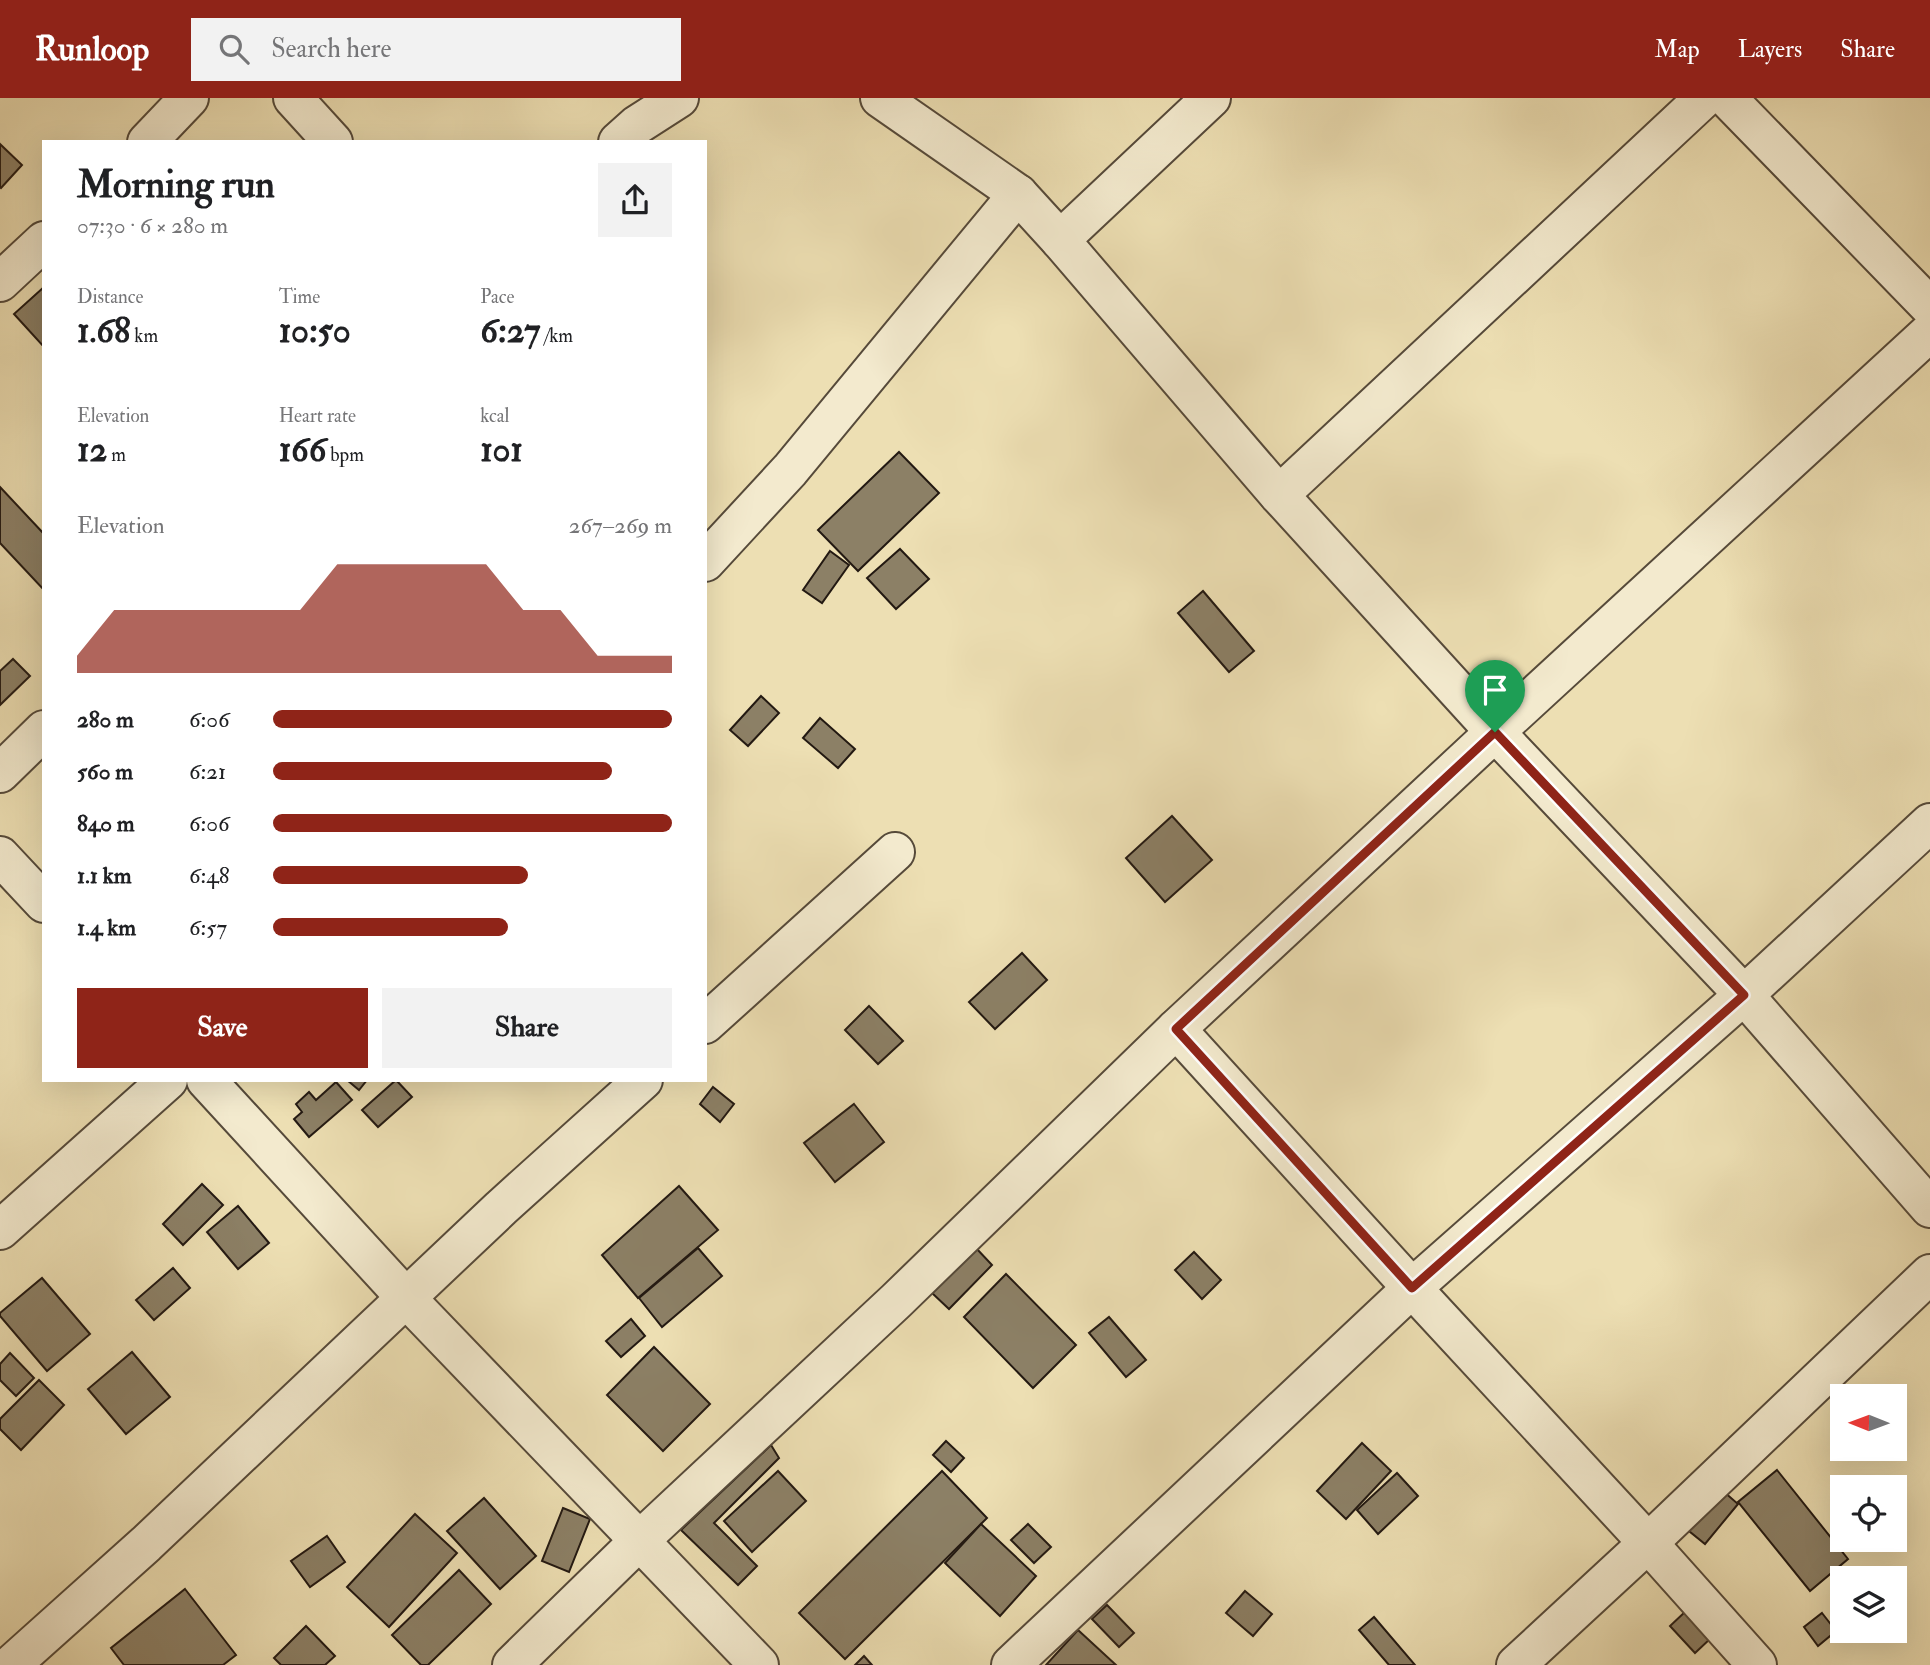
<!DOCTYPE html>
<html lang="en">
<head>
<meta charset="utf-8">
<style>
  body { margin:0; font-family:"IM FELL Double Pica",serif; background:#f2f2f2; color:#202124; height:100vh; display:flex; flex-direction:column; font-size:26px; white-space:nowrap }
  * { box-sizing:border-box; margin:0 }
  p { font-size:23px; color:#757577 }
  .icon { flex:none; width:38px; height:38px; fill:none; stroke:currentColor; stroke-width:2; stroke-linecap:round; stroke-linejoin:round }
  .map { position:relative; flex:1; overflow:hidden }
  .side { position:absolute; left:42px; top:42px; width:665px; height:942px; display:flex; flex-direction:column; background:#fff; border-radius:0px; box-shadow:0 7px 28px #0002 }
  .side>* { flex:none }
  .needle { width:46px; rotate:271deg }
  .tools { position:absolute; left:1830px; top:1286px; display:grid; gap:14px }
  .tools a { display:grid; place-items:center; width:77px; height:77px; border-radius:0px; background:#fff; box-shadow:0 7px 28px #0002; font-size:35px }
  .pin { position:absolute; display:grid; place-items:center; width:60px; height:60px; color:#fff; margin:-72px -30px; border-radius:50% 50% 50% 0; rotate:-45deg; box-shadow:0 0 7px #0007 }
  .pin .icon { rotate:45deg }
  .round { display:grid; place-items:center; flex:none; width:74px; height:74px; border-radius:0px; background:#f2f2f2 }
  .overview { display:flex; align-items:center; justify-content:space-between; height:119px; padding:0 35px }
  h1 { font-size:38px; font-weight:800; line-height:52px }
  .metrics { display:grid; grid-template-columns:repeat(3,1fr); gap:10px; height:119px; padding:7px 35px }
  .metrics div { display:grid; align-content:center }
  .metrics b { font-size:35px; font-weight:800 }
  .metrics small { font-size:19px; font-weight:400 }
  .metrics p { font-size:19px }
  .chart { height:196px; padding:14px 35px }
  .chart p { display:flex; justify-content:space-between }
  .chart svg { width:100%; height:126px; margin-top:7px; fill:#8f2418; opacity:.7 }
  .cta { display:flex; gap:14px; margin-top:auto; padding:14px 35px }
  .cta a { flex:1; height:80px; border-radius:0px; background:#8f2418; color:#fff; font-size:28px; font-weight:800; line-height:80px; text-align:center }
  .cta a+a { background:#f2f2f2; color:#202124 }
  ul { padding:0 35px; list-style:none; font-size:23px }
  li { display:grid; grid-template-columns:112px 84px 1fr; align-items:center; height:52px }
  li i { height:18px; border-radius:9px; background:#8f2418 }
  header { display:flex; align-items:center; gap:42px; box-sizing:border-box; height:98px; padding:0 35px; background:#8f2418; color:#fff }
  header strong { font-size:33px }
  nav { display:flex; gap:38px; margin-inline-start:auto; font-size:24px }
  .search { width:490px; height:63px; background:#f2f2f2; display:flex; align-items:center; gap:18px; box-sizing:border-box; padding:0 24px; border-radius:0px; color:#757577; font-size:26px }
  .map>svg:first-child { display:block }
</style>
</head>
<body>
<header>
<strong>Runloop</strong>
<div class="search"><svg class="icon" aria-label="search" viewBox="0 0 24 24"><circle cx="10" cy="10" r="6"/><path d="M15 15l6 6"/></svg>Search here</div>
<nav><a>Map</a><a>Layers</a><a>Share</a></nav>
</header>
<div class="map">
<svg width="1930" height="1567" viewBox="0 0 1930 1567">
  <rect width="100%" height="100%" fill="#eddfb3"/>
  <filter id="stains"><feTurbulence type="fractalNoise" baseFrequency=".00286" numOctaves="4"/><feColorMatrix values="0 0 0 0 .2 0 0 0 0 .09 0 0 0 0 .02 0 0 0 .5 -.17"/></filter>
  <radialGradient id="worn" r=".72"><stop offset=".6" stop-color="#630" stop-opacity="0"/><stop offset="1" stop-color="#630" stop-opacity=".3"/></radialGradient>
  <!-- building -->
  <g fill="#8c8066" stroke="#231912" stroke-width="2">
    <path d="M0 46 22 67 1 90 0 89Z"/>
    <path d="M44 189V249L14 216Z"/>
    <path d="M899 354 939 395 858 473 818 432Z"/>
    <path d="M0 389 44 436V492L0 445Z"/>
    <path d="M900 451 929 481 896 511 867 480Z"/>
    <path d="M830 453 849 467 822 505 803 492Z"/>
    <path d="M1203 493 1254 553 1229 574 1178 515Z"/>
    <path d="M13 561 30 578 0 607V573Z"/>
    <path d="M761 598 779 615 748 648 730 632Z"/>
    <path d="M820 620 855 651 838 670 803 640Z"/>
    <path d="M1172 718 1212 762 1165 804 1126 760Z"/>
    <path d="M1022 855 1047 882 995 931 969 904Z"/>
    <path d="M869 908 903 943 878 966 845 932Z"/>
    <path d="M347 982H367L359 992Z"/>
    <path d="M396 982 412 999 378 1029 362 1012Z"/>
    <path d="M336 984 352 1002 309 1039 294 1021 302 1014 296 1006 309 994 316 1002Z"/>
    <path d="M713 989 734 1006 720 1024 700 1006Z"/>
    <path d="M854 1006 884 1044 835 1084 804 1045Z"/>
    <path d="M202 1086 223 1107 183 1147 163 1126Z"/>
    <path d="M679 1088 718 1132 638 1200 602 1157Z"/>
    <path d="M238 1108 269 1145 238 1171 207 1134Z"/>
    <path d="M698 1150 722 1178 662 1229 639 1200Z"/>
    <path d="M976 1150 992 1167 949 1211 932 1195Z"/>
    <path d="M1194 1154 1221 1182 1202 1201 1175 1172Z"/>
    <path d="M173 1170 190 1190 154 1222 136 1202Z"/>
    <path d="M1006 1176 1076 1247 1033 1290 964 1219Z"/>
    <path d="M42 1180 90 1236 47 1273 0 1218V1215Z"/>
    <path d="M1109 1219 1146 1262 1126 1279 1089 1235Z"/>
    <path d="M631 1221 645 1238 621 1259 606 1243Z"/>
    <path d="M654 1249 710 1306 663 1353 607 1297Z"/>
    <path d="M132 1254 170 1299 126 1336 88 1291Z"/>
    <path d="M10 1255 34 1280 16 1298 0 1282V1266Z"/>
    <path d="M39 1282 64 1307 21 1352 0 1331V1321Z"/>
    <path d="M946 1343 964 1360 951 1374 933 1357Z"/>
    <path d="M1362 1345 1391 1373 1346 1421 1317 1393Z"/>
    <path d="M771 1347 779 1360 714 1425 757 1468 738 1487 681 1432Z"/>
    <path d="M1777 1372 1848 1461 1810 1493 1738 1404Z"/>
    <path d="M778 1373 806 1403 752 1454 724 1423Z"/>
    <path d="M942 1373 987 1420 845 1561 799 1515Z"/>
    <path d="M1397 1375 1418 1398 1378 1436 1357 1412Z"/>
    <path d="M1723 1393 1738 1406 1705 1446 1689 1433Z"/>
    <path d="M484 1400 536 1458 500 1491 447 1433Z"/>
    <path d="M563 1410 590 1421 569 1474 542 1463Z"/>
    <path d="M415 1416 457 1455 389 1529 347 1489Z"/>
    <path d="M981 1426 1036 1478 1000 1518 945 1465Z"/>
    <path d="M1028 1426 1051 1449 1034 1465 1011 1442Z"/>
    <path d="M327 1438 345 1464 310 1489 291 1463Z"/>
    <path d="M459 1472 491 1506 428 1567H421L392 1537Z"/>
    <path d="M185 1491 236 1557 223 1567H124L111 1550Z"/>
    <path d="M1245 1493 1272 1516 1253 1538 1226 1515Z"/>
    <path d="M1107 1507 1134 1535 1119 1549 1092 1521Z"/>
    <path d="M1686 1513 1711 1540 1695 1555 1670 1528Z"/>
    <path d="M1822 1515 1836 1533 1818 1548 1804 1529Z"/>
    <path d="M1374 1519 1415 1567H1389L1359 1532Z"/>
    <path d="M306 1528 335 1558 325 1567H281L274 1560Z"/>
    <path d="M1078 1532 1116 1567H1046Z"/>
    <path d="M864 1558 872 1567H855Z"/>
  </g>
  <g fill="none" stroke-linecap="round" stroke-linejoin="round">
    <!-- minor casing -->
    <g stroke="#564a3a" stroke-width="42">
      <g id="minor">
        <path d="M293 0 333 44"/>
        <path d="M880 0 1018 96 1060 142 1279 397 1495 634 1744 897 1930 1110"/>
        <path d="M1727 0 1930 209"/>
        <path d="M147 44 189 0"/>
        <path d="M618 44 637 27 679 0"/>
        <path d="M1060 142 1211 0"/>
        <path d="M0 184 44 143"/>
        <path d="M1279 397 1704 0"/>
        <path d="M705 464 790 372 1018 96"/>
        <path d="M0 675 44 632"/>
        <path d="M0 758 44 805"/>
        <path d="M705 926 895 754"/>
        <path d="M1176 931 1412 1190 1648 1445 1757 1567"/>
        <path d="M206 982 406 1200 759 1567"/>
        <path d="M0 1132 168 982"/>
        <path d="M11 1567 146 1446 501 1110 643 982"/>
        <path d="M512 1567 640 1442 896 1203 1176 931 1495 634 1930 234"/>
        <path d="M1011 1567 1412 1190 1744 897 1930 725"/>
        <path d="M1516 1567 1648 1445 1930 1176"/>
      </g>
    </g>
    <!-- minor -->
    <use href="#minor" stroke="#f3eace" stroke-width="38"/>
  </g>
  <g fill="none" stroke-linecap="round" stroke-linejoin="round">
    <!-- route casing -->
    <g stroke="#fff" stroke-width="14">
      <path id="route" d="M1495 634 1744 897 1412 1190 1176 931Z"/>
    </g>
    <!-- route -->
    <use href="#route" stroke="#8f2418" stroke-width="9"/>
  </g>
  <rect width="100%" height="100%" filter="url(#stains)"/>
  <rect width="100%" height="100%" fill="url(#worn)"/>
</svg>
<div class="tools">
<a><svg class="needle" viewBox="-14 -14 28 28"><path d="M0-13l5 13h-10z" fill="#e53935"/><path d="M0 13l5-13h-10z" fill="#757577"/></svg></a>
<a><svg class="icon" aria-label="locate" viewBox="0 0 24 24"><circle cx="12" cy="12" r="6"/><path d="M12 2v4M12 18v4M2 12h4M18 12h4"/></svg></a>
<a><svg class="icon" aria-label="layers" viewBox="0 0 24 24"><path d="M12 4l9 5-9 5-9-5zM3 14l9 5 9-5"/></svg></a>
</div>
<div class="pin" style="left:1495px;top:634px;background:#1e9e55"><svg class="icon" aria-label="arrive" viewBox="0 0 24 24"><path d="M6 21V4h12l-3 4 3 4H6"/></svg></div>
<section class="side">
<div class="overview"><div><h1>Morning run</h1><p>07:30 · 6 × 280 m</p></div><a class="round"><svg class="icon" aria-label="share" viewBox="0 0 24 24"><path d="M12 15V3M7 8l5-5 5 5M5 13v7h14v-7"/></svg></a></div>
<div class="metrics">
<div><p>Distance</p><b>1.68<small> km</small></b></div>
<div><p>Time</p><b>10:50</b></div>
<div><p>Pace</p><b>6:27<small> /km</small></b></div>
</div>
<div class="metrics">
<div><p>Elevation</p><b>12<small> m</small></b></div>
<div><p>Heart rate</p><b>166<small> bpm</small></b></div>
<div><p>kcal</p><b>101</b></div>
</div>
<div class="chart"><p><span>Elevation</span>267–269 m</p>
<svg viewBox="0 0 160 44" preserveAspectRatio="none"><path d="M0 44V38L10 22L20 22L30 22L40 22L50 22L60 22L70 6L80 6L90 6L100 6L110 6L120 22L130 22L140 38L150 38L160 38V44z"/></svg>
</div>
<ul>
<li><b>280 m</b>6:06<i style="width:100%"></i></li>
<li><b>560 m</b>6:21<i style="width:85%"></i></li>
<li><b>840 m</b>6:06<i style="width:100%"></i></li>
<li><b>1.1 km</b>6:48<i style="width:64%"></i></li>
<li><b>1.4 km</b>6:57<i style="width:59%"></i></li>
</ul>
<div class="cta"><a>Save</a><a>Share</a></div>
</section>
</div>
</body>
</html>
